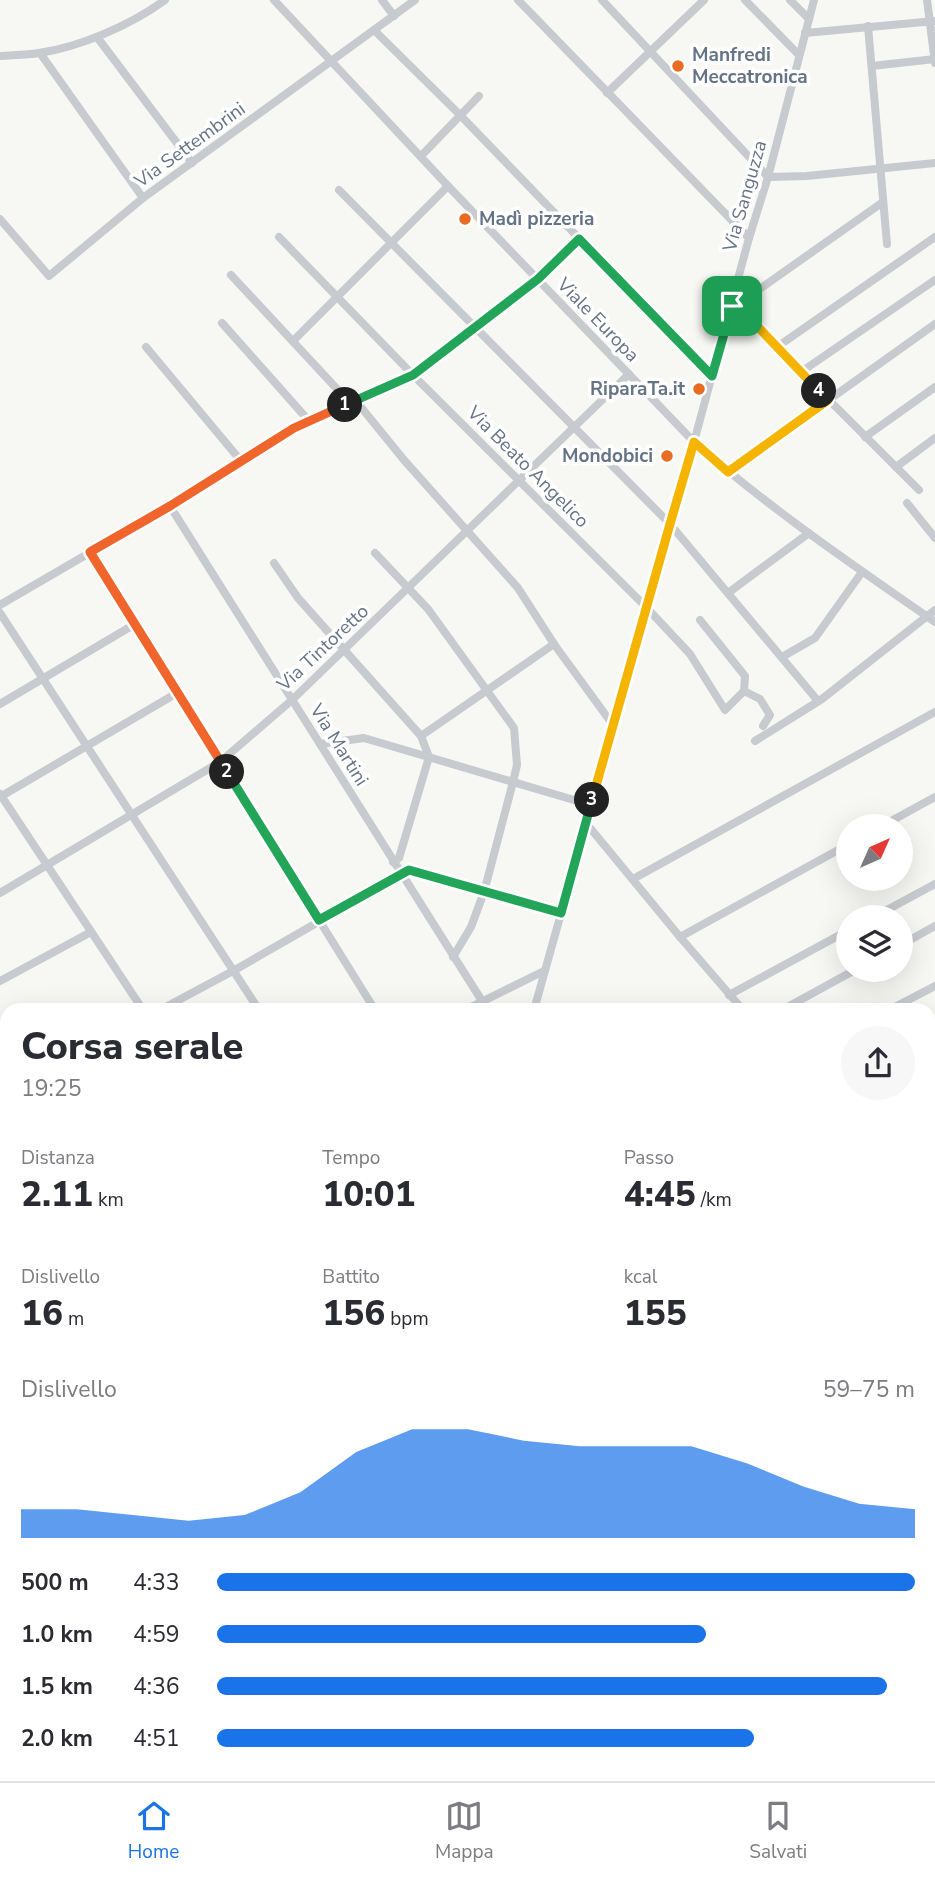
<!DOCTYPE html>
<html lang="it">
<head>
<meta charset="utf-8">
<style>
  body { margin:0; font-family:"Nunito Sans",sans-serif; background:#f7f7f7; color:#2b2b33; height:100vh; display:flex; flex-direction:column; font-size:26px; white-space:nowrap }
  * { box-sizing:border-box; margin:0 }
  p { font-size:23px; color:#7c7c81 }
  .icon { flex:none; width:38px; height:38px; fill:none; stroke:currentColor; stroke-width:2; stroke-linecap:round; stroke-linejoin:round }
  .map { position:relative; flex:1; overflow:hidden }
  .side { position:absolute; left:0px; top:1003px; width:936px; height:779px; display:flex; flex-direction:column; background:#fff; border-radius:21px 21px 0 0; box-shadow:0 7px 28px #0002 }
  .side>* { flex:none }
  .needle { width:46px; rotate:45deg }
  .buttons { position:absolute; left:836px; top:814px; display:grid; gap:14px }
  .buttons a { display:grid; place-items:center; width:77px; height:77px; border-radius:50%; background:#fff; box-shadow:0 7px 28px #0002; font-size:35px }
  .pin { position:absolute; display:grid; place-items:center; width:60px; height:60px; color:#fff; margin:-30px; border-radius:14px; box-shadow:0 4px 10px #0006 }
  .km { position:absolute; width:35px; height:35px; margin:-18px; border-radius:50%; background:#222; color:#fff; font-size:19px; line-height:35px; text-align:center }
  .round { display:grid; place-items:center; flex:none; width:74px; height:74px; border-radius:37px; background:#f7f7f7 }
  .summary { display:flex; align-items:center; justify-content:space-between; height:119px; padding:0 21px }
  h1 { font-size:38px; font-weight:800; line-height:52px }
  .figures { display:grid; grid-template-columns:repeat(3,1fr); gap:10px; height:119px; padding:7px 21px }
  .figures div { display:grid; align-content:center }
  .figures b { font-size:35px; font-weight:800 }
  .figures small { font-size:19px; font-weight:400 }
  .figures p { font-size:19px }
  .chart { height:196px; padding:14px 21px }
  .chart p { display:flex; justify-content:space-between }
  .chart svg { width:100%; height:126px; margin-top:7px; fill:#1a73e8; opacity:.7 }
  ul { padding:0 21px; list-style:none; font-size:23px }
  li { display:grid; grid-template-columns:112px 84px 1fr; align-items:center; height:52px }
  li i { height:18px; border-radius:9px; background:#1a73e8 }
  .dock { display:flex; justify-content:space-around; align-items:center; height:98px; border-top:2px solid #e1e1e2; background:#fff; font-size:19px; color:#7c7c81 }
  .dock a { display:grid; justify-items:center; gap:4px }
  .dock .current { color:#1a73e8 }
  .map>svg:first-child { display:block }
</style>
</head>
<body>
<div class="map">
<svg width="935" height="1781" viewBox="0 0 935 1781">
  <rect width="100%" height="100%" fill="#f7f7f4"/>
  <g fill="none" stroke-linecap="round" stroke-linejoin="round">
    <!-- minor -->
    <g stroke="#c7cace" stroke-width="8">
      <path d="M274 0 448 186 694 442C769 508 853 565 935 622"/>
      <path d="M382 0 394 16"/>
      <path d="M518 0 749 238"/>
      <path d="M602 0 768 177 807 176 935 163"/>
      <path d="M745 0 799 55"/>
      <path d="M790 0 809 19"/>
      <path d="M927 0 935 63"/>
      <path d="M868 26 887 244"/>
      <path d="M374 30 460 115 712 376"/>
      <path d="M805 33 935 21"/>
      <path d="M97 37 192 163"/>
      <path d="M40 53 143 198"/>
      <path d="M0 56C13 55 26 55 39 53 80 47 131 25 165 0"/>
      <path d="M872 66 935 59"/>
      <path d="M607 93 704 0"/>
      <path d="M421 156 479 96"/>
      <path d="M339 190 670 524 818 701"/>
      <path d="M0 219 49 276 143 198 415 0"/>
      <path d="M279 237 413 375 646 607 690 654 725 710 744 691 745 676 700 620"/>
      <path d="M231 275 350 403"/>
      <path d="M737 305 801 372 919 490"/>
      <path d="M733 306 737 305 883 202"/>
      <path d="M222 323 309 421"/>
      <path d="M293 341 448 186"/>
      <path d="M146 347 241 461"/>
      <path d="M777 347 935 237"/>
      <path d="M801 372 935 280"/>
      <path d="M356 401 404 460 518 588 554 644 613 725"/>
      <path d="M865 437 935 387"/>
      <path d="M896 467 935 438"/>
      <path d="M728 472 935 324"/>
      <path d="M907 503 935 538"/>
      <path d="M170 506 482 1001"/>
      <path d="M90 552 375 1010"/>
      <path d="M375 553 428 609 514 728 517 765 513 782 484 892 471 927 453 957"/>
      <path d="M274 563 298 598 421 736 429 757 399 858 393 862"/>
      <path d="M728 593 809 533"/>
      <path d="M0 605 170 506 294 428 413 375 538 279 579 239"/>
      <path d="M0 613 259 1010"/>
      <path d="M782 657 815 638 862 572"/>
      <path d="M744 691 760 699 770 715 763 726"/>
      <path d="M0 704 135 624"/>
      <path d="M421 736 554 644"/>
      <path d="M755 741 822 699 935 610"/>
      <path d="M320 744 364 738 591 805"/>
      <path d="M0 794 143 1010"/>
      <path d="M0 797 177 693"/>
      <path d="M586 823 680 937 743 1010"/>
      <path d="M882 826 935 797"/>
      <path d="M633 879 935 712"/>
      <path d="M0 893 220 762 292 700 629 374"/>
      <path d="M874 917 935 884"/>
      <path d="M680 937 849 844"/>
      <path d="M901 945 935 926"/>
      <path d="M0 981 91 932"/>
      <path d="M729 995 849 930"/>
      <path d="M160 1010 233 971 409 870 561 913"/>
      <path d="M465 1010 544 971"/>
      <path d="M534 1010 670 524 694 442 749 238 768 177 814 0"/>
      <path d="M782 1010 855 970"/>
      <path d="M889 1010 935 986"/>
      <path d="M0 1063 7 1073"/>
      <path d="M0 1098 7 1095"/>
      <path d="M0 1169 7 1165"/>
      <path d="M929 1199 935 1205"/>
      <path d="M0 1230 7 1226"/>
      <path d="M0 1379 7 1389"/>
      <path d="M0 1488 7 1497"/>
      <path d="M0 1585 7 1594"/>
      <path d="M0 1620 7 1614"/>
      <path d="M929 1676 935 1672"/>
      <path d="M0 1683 7 1691"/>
      <path d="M77 1774 82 1781"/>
      <path d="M163 1781 172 1774"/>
      <path d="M259 1781 269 1774"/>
      <path d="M367 1781 376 1774"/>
      <path d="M397 1781V1774"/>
      <path d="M421 1781 431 1774"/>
      <path d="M654 1781 664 1774"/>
      <path d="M768 1781 778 1774"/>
    </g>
  </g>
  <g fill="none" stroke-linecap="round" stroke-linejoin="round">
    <!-- split-1 casing -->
    <g stroke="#fff" stroke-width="14">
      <path id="split-1" d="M345 405 413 375 538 279 579 239 712 376 732 306"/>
    </g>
    <!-- split-2 casing -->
    <g stroke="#fff" stroke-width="14">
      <path id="split-2" d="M227 772 90 552 170 506 294 428 345 405"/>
    </g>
    <!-- split-3 casing -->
    <g stroke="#fff" stroke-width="14">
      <path id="split-3" d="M227 772 319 920 409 870 561 913 592 800"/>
    </g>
    <!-- split-4 casing -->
    <g stroke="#fff" stroke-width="14">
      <path id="split-4" d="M592 800 670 524 694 442 728 472 828 400 819 391"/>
    </g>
    <!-- split-5 casing -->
    <g stroke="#fff" stroke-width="14">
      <path id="split-5" d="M732 306 737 305 819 391"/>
    </g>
    <!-- split-1 -->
    <use href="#split-1" stroke="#22a559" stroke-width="9"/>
    <!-- split-2 -->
    <use href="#split-2" stroke="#f0652b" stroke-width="9"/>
    <!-- split-3 -->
    <use href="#split-3" stroke="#22a559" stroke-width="9"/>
    <!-- split-4 -->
    <use href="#split-4" stroke="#f5b400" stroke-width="9"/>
    <!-- split-5 -->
    <use href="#split-5" stroke="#f5b400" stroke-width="9"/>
  </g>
  <!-- markers -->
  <g fill="#e86d23" stroke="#fff" stroke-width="2.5">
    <circle cx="678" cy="66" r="7"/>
    <circle cx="465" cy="219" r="7"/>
    <circle cx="699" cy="389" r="7"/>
    <circle cx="667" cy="456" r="7"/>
  </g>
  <g text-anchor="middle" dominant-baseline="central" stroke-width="7" stroke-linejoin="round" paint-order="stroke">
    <!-- poi labels -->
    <g font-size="19" font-weight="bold" fill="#657386" stroke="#fff" text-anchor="start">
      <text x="692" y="55">Manfredi<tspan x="692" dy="22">Meccatronica</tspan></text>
      <text x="479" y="219">Madì pizzeria</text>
      <text x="685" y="389" text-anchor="end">RiparaTa.it</text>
      <text x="653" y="456" text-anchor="end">Mondobici</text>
    </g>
    <!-- street labels -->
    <g font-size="19" fill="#657386" stroke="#fff">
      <text transform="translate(190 145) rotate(-36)">Via Settembrini</text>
      <text transform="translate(745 196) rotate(-74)">Via Sanguzza</text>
      <text transform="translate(598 320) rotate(46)">Viale Europa</text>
      <text transform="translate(528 467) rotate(45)">Via Beato Angelico</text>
      <text transform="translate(323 648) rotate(-43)">Via Tintoretto</text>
      <text transform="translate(339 745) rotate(58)">Via Martini</text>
    </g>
  </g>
</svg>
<div class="buttons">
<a><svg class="needle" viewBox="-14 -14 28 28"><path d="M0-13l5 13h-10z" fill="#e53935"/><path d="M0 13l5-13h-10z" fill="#7c7c81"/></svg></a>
<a><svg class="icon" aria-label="layers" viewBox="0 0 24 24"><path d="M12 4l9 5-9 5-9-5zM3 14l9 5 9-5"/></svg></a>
</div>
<div class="pin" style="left:732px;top:306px;background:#1e9e55"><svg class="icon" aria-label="arrive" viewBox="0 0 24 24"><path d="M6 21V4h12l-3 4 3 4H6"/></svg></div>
<b class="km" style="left:345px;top:405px">1</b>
<b class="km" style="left:227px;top:772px">2</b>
<b class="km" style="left:592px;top:800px">3</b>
<b class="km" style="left:819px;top:391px">4</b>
<section class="side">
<div class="summary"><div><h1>Corsa serale</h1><p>19:25</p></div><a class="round"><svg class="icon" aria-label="share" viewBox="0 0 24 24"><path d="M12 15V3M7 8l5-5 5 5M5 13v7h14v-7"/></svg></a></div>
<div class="figures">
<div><p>Distanza</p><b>2.11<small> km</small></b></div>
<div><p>Tempo</p><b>10:01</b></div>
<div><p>Passo</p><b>4:45<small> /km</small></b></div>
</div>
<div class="figures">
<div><p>Dislivello</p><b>16<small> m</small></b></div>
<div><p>Battito</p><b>156<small> bpm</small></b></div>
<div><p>kcal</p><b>155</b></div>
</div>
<div class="chart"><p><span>Dislivello</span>59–75 m</p>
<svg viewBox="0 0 160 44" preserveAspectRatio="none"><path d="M0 44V34L10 34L20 36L30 38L40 36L50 28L60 14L70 6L80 6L90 10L100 12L110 12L120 12L130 18L140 26L150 32L160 34V44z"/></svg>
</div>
<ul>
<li><b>500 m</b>4:33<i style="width:100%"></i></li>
<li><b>1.0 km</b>4:59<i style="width:70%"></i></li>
<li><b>1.5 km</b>4:36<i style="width:96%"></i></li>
<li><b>2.0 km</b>4:51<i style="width:77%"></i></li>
</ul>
</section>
</div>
<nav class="dock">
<a class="current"><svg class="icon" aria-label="home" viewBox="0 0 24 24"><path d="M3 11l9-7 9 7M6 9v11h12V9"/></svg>Home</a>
<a><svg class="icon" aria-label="map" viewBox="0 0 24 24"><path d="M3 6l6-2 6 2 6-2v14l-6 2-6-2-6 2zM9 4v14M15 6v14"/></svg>Mappa</a>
<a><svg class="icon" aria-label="saved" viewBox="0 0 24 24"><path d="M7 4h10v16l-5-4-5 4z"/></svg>Salvati</a>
</nav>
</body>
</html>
